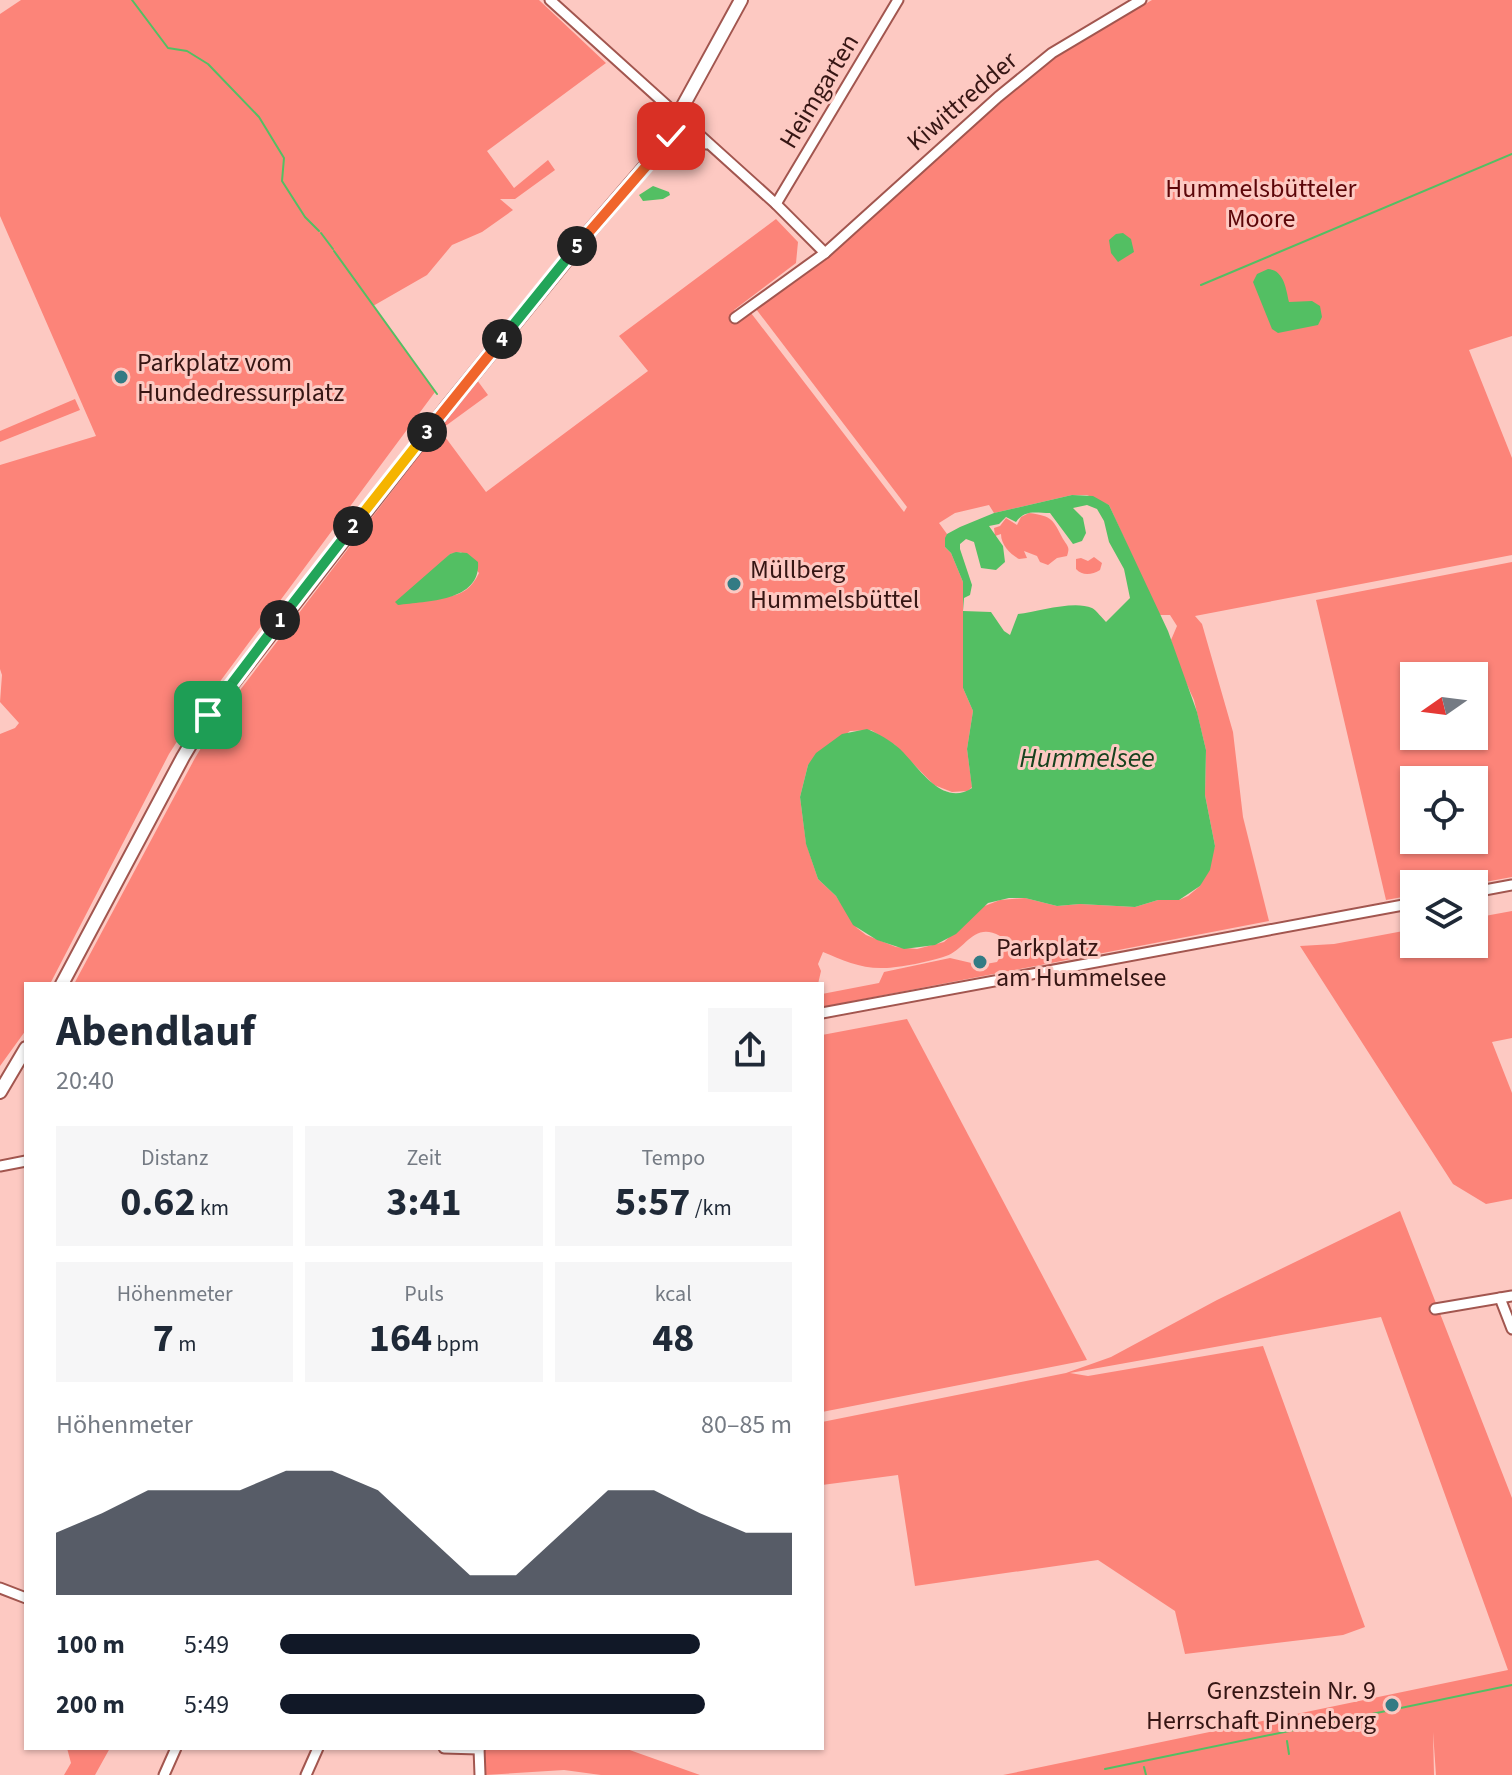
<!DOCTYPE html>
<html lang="de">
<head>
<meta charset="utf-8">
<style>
  body { margin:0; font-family:"Source Sans 3",sans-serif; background:#f6f6f7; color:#1f2937; height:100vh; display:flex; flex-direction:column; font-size:30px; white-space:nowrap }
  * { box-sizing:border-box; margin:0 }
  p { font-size:26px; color:#747a83 }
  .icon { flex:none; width:44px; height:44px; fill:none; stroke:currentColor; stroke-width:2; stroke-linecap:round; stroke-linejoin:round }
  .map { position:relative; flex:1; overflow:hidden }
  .sheet { position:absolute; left:24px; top:982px; width:800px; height:768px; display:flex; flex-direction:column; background:#fff; border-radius:0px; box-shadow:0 2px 6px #0004 }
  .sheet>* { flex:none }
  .needle { width:52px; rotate:256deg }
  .buttons { position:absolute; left:1400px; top:662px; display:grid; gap:16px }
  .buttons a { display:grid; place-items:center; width:88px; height:88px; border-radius:0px; background:#fff; box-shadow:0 2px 6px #0004; font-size:40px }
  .pin { position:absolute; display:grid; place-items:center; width:68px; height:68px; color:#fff; margin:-34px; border-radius:16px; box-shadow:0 4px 12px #0006 }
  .km { position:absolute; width:40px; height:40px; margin:-20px; border-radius:50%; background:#222; color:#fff; font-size:22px; line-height:40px; text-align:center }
  .round { display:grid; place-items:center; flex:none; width:84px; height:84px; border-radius:0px; background:#f6f6f7 }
  .head { display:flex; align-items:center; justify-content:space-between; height:136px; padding:0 32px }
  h1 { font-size:44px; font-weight:700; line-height:60px }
  .metrics { display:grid; grid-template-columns:repeat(3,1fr); gap:12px; height:136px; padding:8px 32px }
  .metrics div { display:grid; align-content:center; border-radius:0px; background:#f6f6f7; text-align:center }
  .metrics b { font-size:40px; font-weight:700 }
  .metrics small { font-size:22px; font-weight:400 }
  .metrics p { font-size:22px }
  .chart { height:224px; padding:16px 32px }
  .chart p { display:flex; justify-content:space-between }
  .chart svg { width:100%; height:144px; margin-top:8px; fill:#111827; opacity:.7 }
  ul { padding:0 32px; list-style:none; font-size:26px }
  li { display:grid; grid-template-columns:128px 96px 1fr; align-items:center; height:60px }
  li i { height:20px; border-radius:10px; background:#111827 }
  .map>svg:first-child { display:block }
</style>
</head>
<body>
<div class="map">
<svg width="1512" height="1775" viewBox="0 0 1512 1775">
  <rect width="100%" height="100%" fill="#fdc9c2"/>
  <!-- green -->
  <g fill="#fc8479" fill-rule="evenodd">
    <path d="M21 0H539L606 63 487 151 514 188 548 160 555 170 515 199H500L513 210 482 232 452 245 427 275 373 306 435 392 187 726 169 754 50 984H26V1030L0 1066V734L15 728 19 723 0 702 2 675 0 669V465L96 436 0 216V14Z"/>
    <path d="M1152 0H1512V336L1469 350 1512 458V555L1195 616 1202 624 1233 732 1243 817 1269 921 822 1007V994L879 983 884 972 950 958 980 965 997 962 1003 952 1000 936C974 921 966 949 946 956 932 961 899 968 884 968 862 969 842 960 823 952L818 964 821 971 818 984H74L195 758 221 715 477 380 488 395 440 430 486 492 648 371 619 336 776 219 798 242 796 263 734 310 742 320 751 313 904 512 907 507 756 309 828 256 1018 86 1054 57ZM1072 495H1087L1109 505 1159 615H1170L1177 626 1171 640 1178 665 1194 700 1206 750 1205 795 1215 846 1200 886 1188 896 1179 900H1158L1135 907 1080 904 1057 906 1025 898 1000 900 982 907 944 942 917 949 896 947 866 935 857 928 836 896 818 879 806 843 800 797 808 765 850 731 871 730 895 745 934 785 952 792 968 791 972 787 967 749 973 711 963 688V582L951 553 945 547 947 534 939 523 955 513 989 505 994 513ZM461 552 479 573C472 588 462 595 446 597L436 569 450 554Z"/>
    <path d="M75 399 80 410 0 442V431Z"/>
    <path d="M1029 513C1053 516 1053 520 1063 539 1068 547 1070 547 1067 556L1057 558 1048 565 1040 562 1037 556 1024 551 1027 558 1019 559C1010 554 1001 545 1001 534L995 536 994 528 1000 526 1006 518 1017 525 1021 517Z"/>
    <path d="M1094 557 1102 563 1100 570C1092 575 1082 576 1076 569V559L1081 558 1088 561Z"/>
    <path d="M1512 562V877L1474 884H1414V895L1386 900 1316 600ZM1474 676V736H1414V676ZM1474 780V840H1414V780Z"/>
    <path d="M1512 911V1038L1492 1042 1512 1093V1199L1486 1204 1453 1184 1300 946 1334 944 1414 929V944H1474V918Z"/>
    <path d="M907 1019 1087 1360 822 1412V1035Z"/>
    <path d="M1400 1211 1512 1498V1775H1436L1433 1732 1434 1775H1003L1508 1670 1381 1317 1070 1373 1088 1376 1263 1346 1365 1627 1343 1635 1185 1654 1175 1611 1098 1560 915 1586 898 1475 822 1485V1422L1066 1373 1111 1357 1217 1300Z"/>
    <path d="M67 1748H110L95 1775H64L71 1763Z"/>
    <path d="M483 1748H624L700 1775H601L564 1770 485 1775Z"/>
  </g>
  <!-- water -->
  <g fill="#53bf63" fill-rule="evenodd">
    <path d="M653 186 669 192 670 195 663 199 643 201 639 195Z"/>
    <path d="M1123 233 1131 239 1134 252 1118 262 1111 253 1109 240 1116 234Z"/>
    <path d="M1268 269C1284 270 1286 289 1289 302L1312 301 1320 306 1322 317 1318 325 1278 333 1272 329 1253 282 1257 274Z"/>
    <path d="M1072 495 1093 496 1109 505 1168 631 1197 712 1206 750 1205 795 1215 846 1210 870 1200 886 1179 900H1158L1135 907 1080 904 1057 906 1025 898H1009L988 903 956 934 935 945 904 949 877 940 853 925 836 896 818 879 806 844 800 797 808 765 816 753 842 734 867 729C878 733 891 741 900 749 918 766 942 808 972 788L967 749 973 711 963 688V582L951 553 945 547V538L947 534 960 527 994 513ZM1087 505 1097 509 1104 521 1109 542 1124 569 1130 598 1106 622C1103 619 1096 610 1092 608 1073 600 1038 612 1018 614L1010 635 1004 631 991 612 963 611 964 598 970 595 972 585 960 549V544L966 539 974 542 981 568 996 570 1005 562 1003 546 989 526 999 524 1006 517 1016 522C1025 509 1036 513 1050 513L1073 544 1082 541 1086 533 1083 518 1073 508Z"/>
    <path d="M456 552 467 553 478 562C481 602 426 601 398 605L395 602 450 554Z"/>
  </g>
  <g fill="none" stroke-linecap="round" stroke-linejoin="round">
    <!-- stream -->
    <g stroke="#53bf63" stroke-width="2">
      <path d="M132 0 168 48 187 51 208 64 259 117 284 158 282 181 305 217 319 231"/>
      <path d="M321 233 333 249"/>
      <path d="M334 251 437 394"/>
      <path d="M1201 285 1512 154"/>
      <path d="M1287 1741 1289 1754"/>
      <path d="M1144 1767 1146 1775"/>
      <path d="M1105 1769 1512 1685"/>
    </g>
    <!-- minor casing -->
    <g stroke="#a2564f" stroke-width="13">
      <g id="minor">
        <path d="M550 0 776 204 825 253"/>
        <path d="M673 123 706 144"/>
        <path d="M776 204 898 0"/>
        <path d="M735 318 825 253 998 97 1052 53 1141 0"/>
        <path d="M1474 892 1512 885"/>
        <path d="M822 1013 1414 903"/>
        <path d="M0 1166 26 1161"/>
        <path d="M1500 1298 1512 1329"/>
        <path d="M1435 1309 1512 1296"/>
        <path d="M0 1588 26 1598"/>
        <path d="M444 1748 479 1749"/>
        <path d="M479 1748 480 1775"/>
        <path d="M164 1775 176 1748"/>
        <path d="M306 1775 318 1748"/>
      </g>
    </g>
    <!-- major casing -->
    <g stroke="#a2564f" stroke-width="16">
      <g id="major">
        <path d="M666 127 673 123 678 115 741 0"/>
        <path d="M62 984 183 757 208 715 447 407 589 232 662 147 672 133 673 123"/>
        <path d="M0 1092 26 1048"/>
      </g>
    </g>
    <!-- minor -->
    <use href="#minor" stroke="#fff" stroke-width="9"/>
    <!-- major -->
    <use href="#major" stroke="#fff" stroke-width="12"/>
  </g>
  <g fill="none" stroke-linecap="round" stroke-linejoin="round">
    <!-- split-1 casing -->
    <g stroke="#fff" stroke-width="16">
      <path id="split-1" d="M208 715 280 620"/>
    </g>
    <!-- split-2 casing -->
    <g stroke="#fff" stroke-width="16">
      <path id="split-2" d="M280 620 353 526"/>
    </g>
    <!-- split-3 casing -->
    <g stroke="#fff" stroke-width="16">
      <path id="split-3" d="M353 526 427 432"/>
    </g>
    <!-- split-4 casing -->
    <g stroke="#fff" stroke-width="16">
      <path id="split-4" d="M427 432 502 339"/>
    </g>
    <!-- split-5 casing -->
    <g stroke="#fff" stroke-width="16">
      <path id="split-5" d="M502 339 577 246"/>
    </g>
    <!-- split-6 casing -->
    <g stroke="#fff" stroke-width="16">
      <path id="split-6" d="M577 246 655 156"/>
    </g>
    <!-- split-7 casing -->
    <g stroke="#fff" stroke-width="16">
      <path id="split-7" d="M655 156 671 136"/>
    </g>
    <!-- split-1 -->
    <use href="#split-1" stroke="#22a559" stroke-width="10"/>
    <!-- split-2 -->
    <use href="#split-2" stroke="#22a559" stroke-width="10"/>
    <!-- split-3 -->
    <use href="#split-3" stroke="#f5b400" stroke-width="10"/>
    <!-- split-4 -->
    <use href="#split-4" stroke="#f0652b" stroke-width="10"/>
    <!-- split-5 -->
    <use href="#split-5" stroke="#22a559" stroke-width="10"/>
    <!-- split-6 -->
    <use href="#split-6" stroke="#f0652b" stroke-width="10"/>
    <!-- split-7 -->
    <use href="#split-7" stroke="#f5b400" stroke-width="10"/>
  </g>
  <!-- markers -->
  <g fill="#337b84" stroke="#fdc9c2" stroke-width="3">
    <circle cx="121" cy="377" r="8"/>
    <circle cx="734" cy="584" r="8"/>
    <circle cx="980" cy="962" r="8"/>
    <circle cx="1392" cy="1705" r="8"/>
  </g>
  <g text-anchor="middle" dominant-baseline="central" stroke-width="6" stroke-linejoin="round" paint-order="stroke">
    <!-- street labels -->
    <g font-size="26" fill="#361614" stroke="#fdc9c2">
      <text transform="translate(819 91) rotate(-59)">Heimgarten</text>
      <text transform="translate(962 101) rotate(-41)">Kiwittredder</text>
    </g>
    <!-- park labels -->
    <g font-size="26" fill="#5c0609" stroke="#fdc9c2">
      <text x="1261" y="188">Hummelsbütteler<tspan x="1261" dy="30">Moore</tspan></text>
    </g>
    <!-- poi labels -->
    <g font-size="26" fill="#361614" stroke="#fdc9c2" text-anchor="start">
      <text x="137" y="362">Parkplatz vom<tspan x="137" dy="30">Hundedressurplatz</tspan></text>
      <text x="750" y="569">Müllberg<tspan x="750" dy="30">Hummelsbüttel</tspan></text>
      <text x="996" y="947">Parkplatz<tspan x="996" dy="30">am Hummelsee</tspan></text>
      <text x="1376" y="1690" text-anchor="end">Grenzstein Nr. 9<tspan x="1376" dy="30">Herrschaft Pinneberg</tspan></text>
    </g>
    <!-- water labels -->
    <g font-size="28" font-style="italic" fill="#17421e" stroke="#fdc9c2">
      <text x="1087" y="758">Hummelsee</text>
    </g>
  </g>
</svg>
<div class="buttons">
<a><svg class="needle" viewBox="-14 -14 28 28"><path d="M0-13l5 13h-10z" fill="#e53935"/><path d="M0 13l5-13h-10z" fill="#747a83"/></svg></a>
<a><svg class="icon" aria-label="locate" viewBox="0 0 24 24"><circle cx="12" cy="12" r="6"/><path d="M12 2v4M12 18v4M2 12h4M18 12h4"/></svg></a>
<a><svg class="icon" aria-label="layers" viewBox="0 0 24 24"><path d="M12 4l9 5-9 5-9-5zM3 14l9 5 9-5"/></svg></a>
</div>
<div class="pin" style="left:208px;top:715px;background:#1e9e55"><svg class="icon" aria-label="arrive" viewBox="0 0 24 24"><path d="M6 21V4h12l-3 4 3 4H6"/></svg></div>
<div class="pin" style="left:671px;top:136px;background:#d93025"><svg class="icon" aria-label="check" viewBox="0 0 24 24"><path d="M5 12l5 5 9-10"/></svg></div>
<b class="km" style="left:280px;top:620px">1</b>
<b class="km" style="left:353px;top:526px">2</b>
<b class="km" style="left:427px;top:432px">3</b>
<b class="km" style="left:502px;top:339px">4</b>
<b class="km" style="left:577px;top:246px">5</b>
<section class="sheet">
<div class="head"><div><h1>Abendlauf</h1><p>20:40</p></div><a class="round"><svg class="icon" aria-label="share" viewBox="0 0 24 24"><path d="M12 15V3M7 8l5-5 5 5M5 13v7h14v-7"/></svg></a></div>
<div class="metrics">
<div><p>Distanz</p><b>0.62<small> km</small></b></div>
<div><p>Zeit</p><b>3:41</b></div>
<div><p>Tempo</p><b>5:57<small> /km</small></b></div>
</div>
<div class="metrics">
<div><p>Höhenmeter</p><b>7<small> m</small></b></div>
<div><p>Puls</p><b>164<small> bpm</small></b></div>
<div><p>kcal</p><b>48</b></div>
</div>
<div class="chart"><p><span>Höhenmeter</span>80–85 m</p>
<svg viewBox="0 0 160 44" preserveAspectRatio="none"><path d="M0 44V25L10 19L20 12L30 12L40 12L50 6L60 6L70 12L80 25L90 38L100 38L110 25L120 12L130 12L140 19L150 25L160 25V44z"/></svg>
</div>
<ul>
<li><b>100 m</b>5:49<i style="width:82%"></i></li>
<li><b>200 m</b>5:49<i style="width:83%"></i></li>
</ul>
</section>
</div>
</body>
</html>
